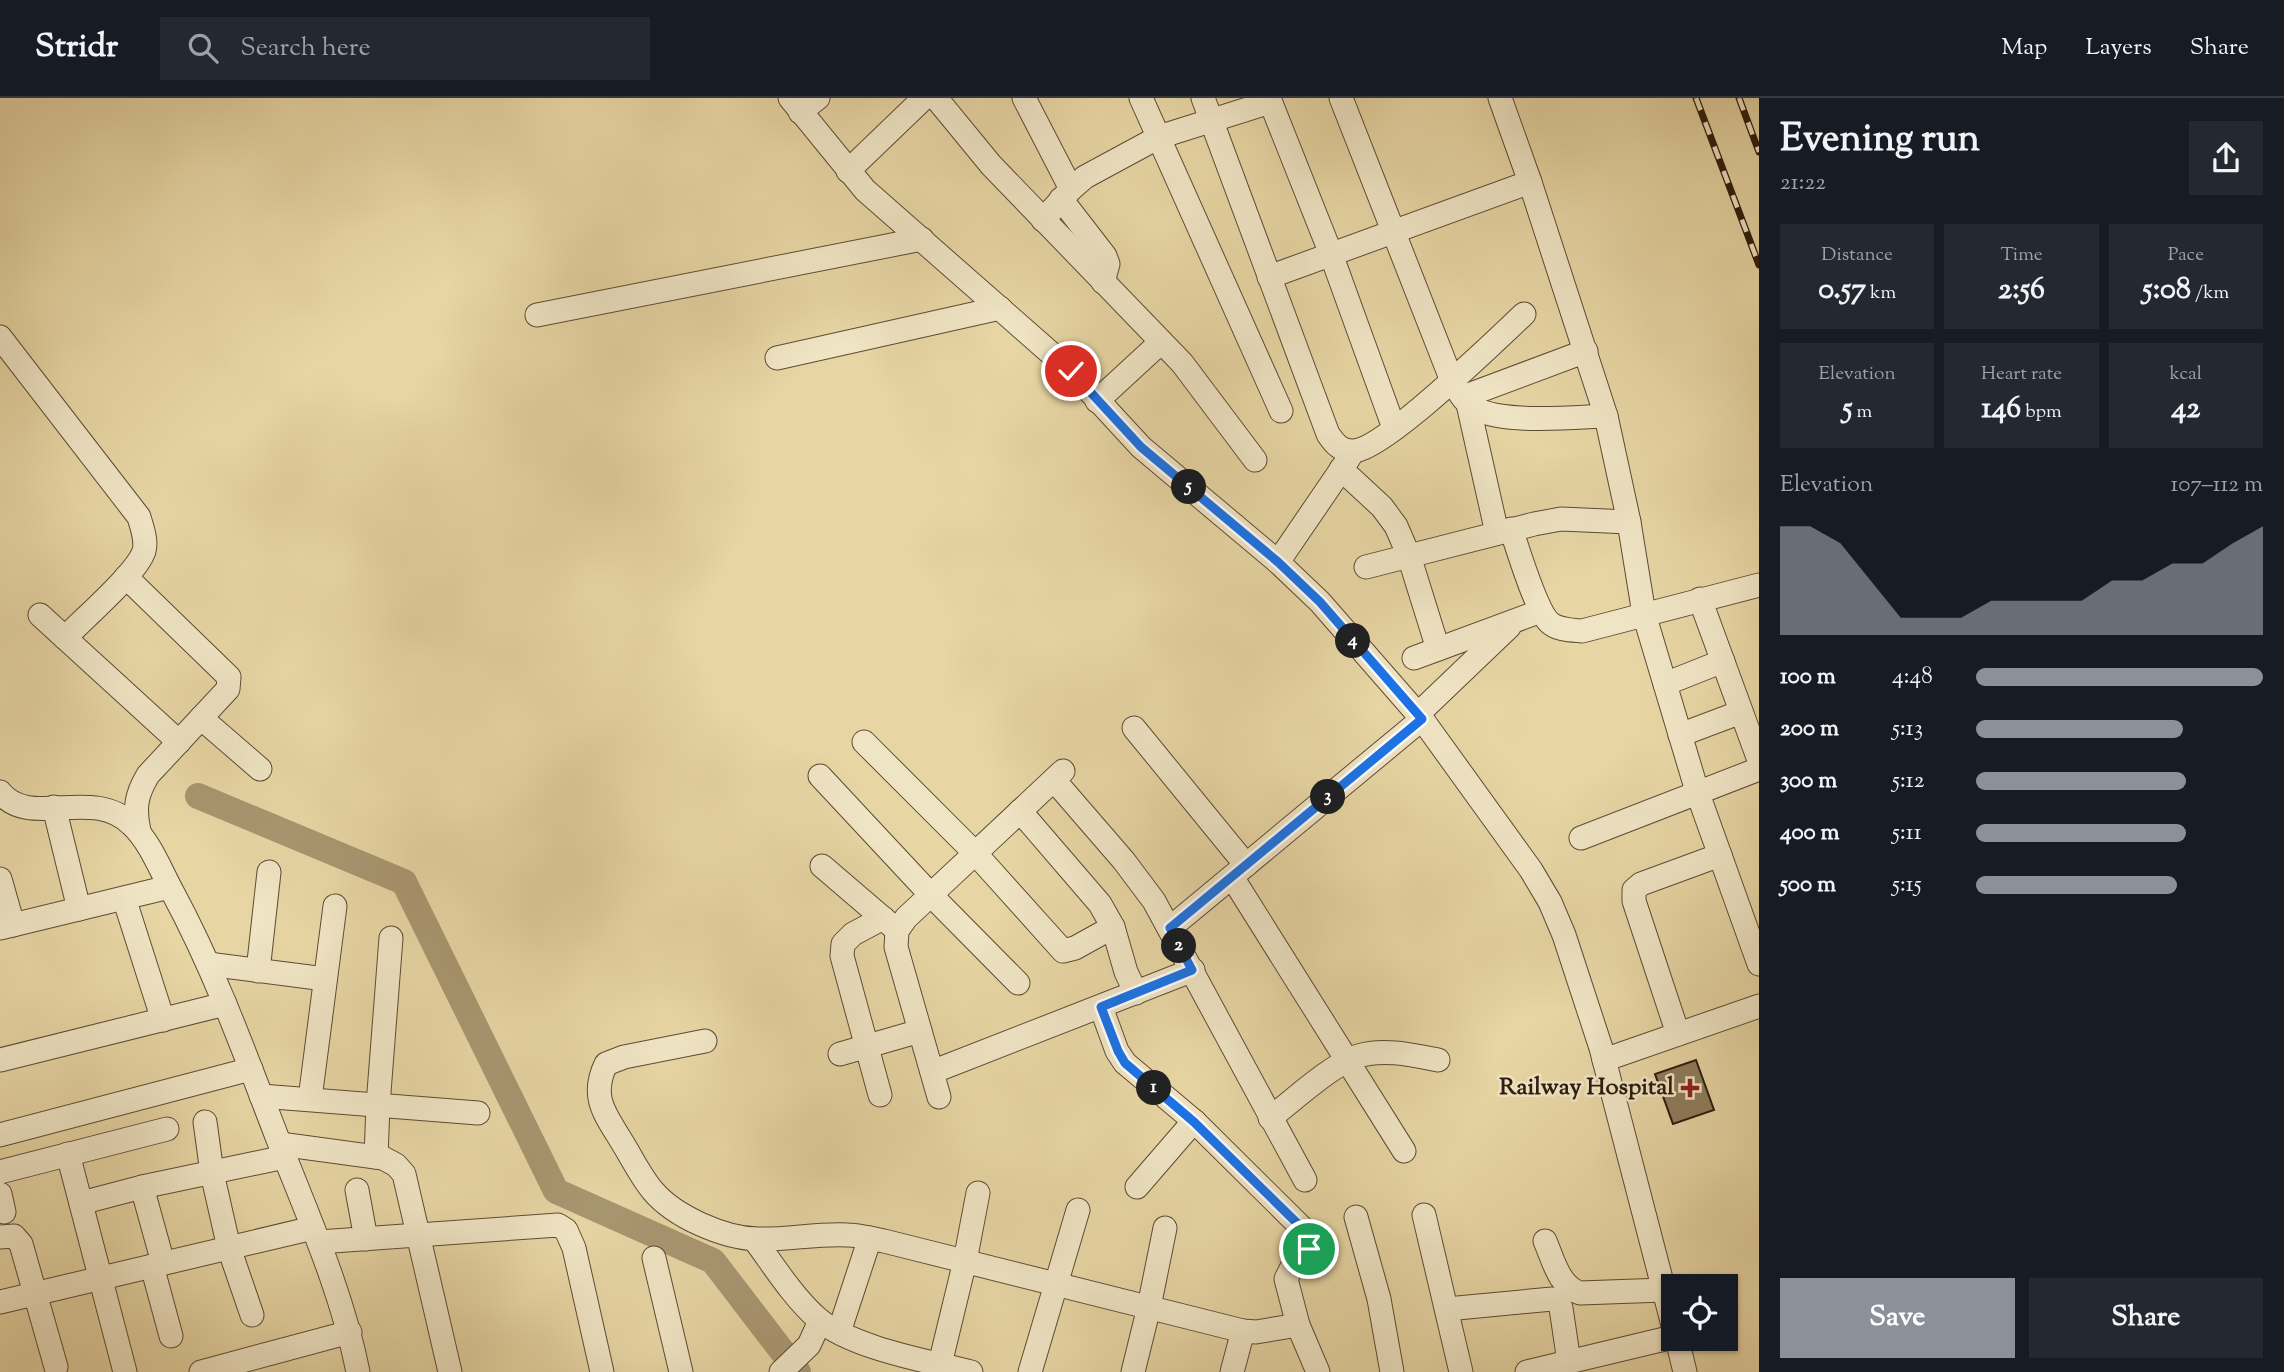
<!DOCTYPE html>
<html lang="en">
<head>
<meta charset="utf-8">
<style>
  body { margin:0; font-family:"Sorts Mill Goudy",serif; background:#242831; color:#f1f3f6; height:100vh; display:flex; flex-direction:column; font-size:26px; white-space:nowrap }
  * { box-sizing:border-box; margin:0 }
  p { font-size:23px; color:#9ea1a6 }
  .icon { flex:none; width:38px; height:38px; fill:none; stroke:currentColor; stroke-width:2; stroke-linecap:round; stroke-linejoin:round }
  .map { position:relative; flex:1; overflow:hidden }
  .panel { display:flex; flex-direction:column; background:#171b24; width:525px }
  .panel>* { flex:none }
  .tools { position:absolute; left:1661px; top:1176px; display:grid; gap:14px }
  .tools a { display:grid; place-items:center; width:77px; height:77px; border-radius:0px; background:#171b24; box-shadow:0 2px 5px #0004; font-size:35px }
  .pin { position:absolute; display:grid; place-items:center; width:60px; height:60px; color:#fff; margin:-30px; border:4px solid #fff; border-radius:50%; box-shadow:0 2px 7px #0007 }
  .km { position:absolute; width:35px; height:35px; margin:-18px; border-radius:50%; background:#222; color:#fff; font-size:19px; line-height:35px; text-align:center }
  .round { display:grid; place-items:center; flex:none; width:74px; height:74px; border-radius:0px; background:#242831 }
  .headline { display:flex; align-items:center; justify-content:space-between; height:119px; padding:0 21px }
  h1 { font-size:38px; font-weight:700; line-height:52px }
  .stats { display:grid; grid-template-columns:repeat(3,1fr); gap:10px; height:119px; padding:7px 21px }
  .stats div { display:grid; align-content:center; border-radius:0px; background:#242831; text-align:center }
  .stats b { font-size:30px; font-weight:700 }
  .stats small { font-size:19px; font-weight:400 }
  .stats p { font-size:19px }
  .chart { height:196px; padding:14px 21px }
  .chart p { display:flex; justify-content:space-between }
  .chart svg { width:100%; height:126px; margin-top:7px; fill:#8c9099; opacity:.7 }
  .button { display:flex; gap:14px; margin-top:auto; padding:14px 21px }
  .button a { flex:1; height:80px; border-radius:0px; background:#8c9099; color:#fff; font-size:28px; font-weight:700; line-height:80px; text-align:center }
  .button a+a { background:#242831; color:#f1f3f6 }
  ul { padding:0 21px; list-style:none; font-size:23px }
  li { display:grid; grid-template-columns:112px 84px 1fr; align-items:center; height:52px }
  li i { height:18px; border-radius:9px; background:#8c9099 }
  header { display:flex; align-items:center; gap:42px; box-sizing:border-box; height:98px; padding:0 35px; background:#171b24; border-bottom:2px solid #363941 }
  header strong { font-size:33px }
  nav { display:flex; gap:38px; margin-inline-start:auto; font-size:24px }
  .search { width:490px; height:63px; background:#242831; display:flex; align-items:center; gap:18px; box-sizing:border-box; padding:0 24px; border-radius:0px; color:#9ea1a6; font-size:26px }
  main { display:flex; flex:1; min-height:0 }
  .map>svg:first-child { display:block }
</style>
</head>
<body>
<header>
<strong>Stridr</strong>
<div class="search"><svg class="icon" aria-label="search" viewBox="0 0 24 24"><circle cx="10" cy="10" r="6"/><path d="M15 15l6 6"/></svg>Search here</div>
<nav><a>Map</a><a>Layers</a><a>Share</a></nav>
</header>
<main>
<div class="map">
<svg width="1759" height="1274" viewBox="0 0 1759 1274">
  <rect width="100%" height="100%" fill="#e7d5a4"/>
  <filter id="stains"><feTurbulence type="fractalNoise" baseFrequency=".00286" numOctaves="4"/><feColorMatrix values="0 0 0 0 .2 0 0 0 0 .09 0 0 0 0 .02 0 0 0 .5 -.17"/></filter>
  <radialGradient id="worn" r=".72"><stop offset=".6" stop-color="#630" stop-opacity="0"/><stop offset="1" stop-color="#630" stop-opacity=".3"/></radialGradient>
  <g fill="none" stroke-linecap="round" stroke-linejoin="round">
    <!-- river -->
    <path stroke="#a89671" stroke-width="26" d="M198 698 404 784 556 1093 713 1163 798 1274"/>
  </g>
  <!-- building -->
  <path fill="#8f7d5c" stroke="#2f1d0f" stroke-width="2" d="M1696 962 1714 1012 1673 1026 1655 976Z"/>
  <g fill="none" stroke-linecap="round" stroke-linejoin="round">
    <!-- minor casing -->
    <g stroke="#5d4b34" stroke-width="25">
      <g id="minor">
        <path d="M790 0 865 92 1071 273 1141 349 1278 464 1320 504 1422 621 1531 772 1550 804 1564 837 1601 950 1673 1227"/>
        <path d="M936 0 991 67 1182 265 1255 362"/>
        <path d="M1024 0 1071 91"/>
        <path d="M1141 0 1281 313"/>
        <path d="M1203 0 1328 336C1334 345 1341 354 1354 353 1386 350 1496 242 1524 216"/>
        <path d="M1269 0 1331 156 1394 330"/>
        <path d="M1341 0 1452 283C1457 290 1461 300 1468 305 1490 328 1574 319 1606 318"/>
        <path d="M1500 0 1530 84 1606 318 1629 424 1644 516 1697 693 1759 866"/>
        <path d="M800 14 818 0"/>
        <path d="M848 73 924 0"/>
        <path d="M1061 101 1105 158 1108 166 1103 184"/>
        <path d="M1043 122 1071 91 1085 79 1159 39 1270 4"/>
        <path d="M1269 179 1530 84"/>
        <path d="M537 217 922 141"/>
        <path d="M0 239 139 419C142 430 147 442 144 453 137 475 83 521 65 540"/>
        <path d="M777 260 1000 210"/>
        <path d="M1463 299 1586 253"/>
        <path d="M1097 303 1161 244"/>
        <path d="M1468 306 1497 435"/>
        <path d="M1341 371 1382 409 1396 428 1409 458 1438 551"/>
        <path d="M1511 431C1518 451 1536 513 1550 525 1558 532 1571 532 1582 533L1759 487"/>
        <path d="M1278 464 1349 360"/>
        <path d="M1366 469 1534 426 1561 421 1629 424"/>
        <path d="M126 479 229 579 228 591 148 677C136 697 134 710 139 733"/>
        <path d="M1700 501 1759 662"/>
        <path d="M40 517 179 644"/>
        <path d="M1414 560 1541 513"/>
        <path d="M1665 586 1723 563"/>
        <path d="M1418 616 1509 529"/>
        <path d="M201 620 260 671"/>
        <path d="M1134 630 1246 767"/>
        <path d="M1680 637 1741 614"/>
        <path d="M864 644 975 755 1063 853 1075 850 1113 829"/>
        <path d="M820 678 931 797 1018 885"/>
        <path d="M1054 682 1124 763 1154 803 1305 1082"/>
        <path d="M0 694C30 732 92 687 132 727 150 744 161 773 173 795 215 873 245 956 277 1039 307 1116 342 1193 358 1274"/>
        <path d="M54 709 79 811"/>
        <path d="M1020 713 1100 806 1113 829 1126 874 1136 895"/>
        <path d="M1581 740 1759 671"/>
        <path d="M822 768 892 828"/>
        <path d="M1232 779 1404 1053"/>
        <path d="M0 781 13 827"/>
        <path d="M124 800 163 922"/>
        <path d="M0 830 169 789"/>
        <path d="M1170 830 1422 621"/>
        <path d="M208 866 325 881"/>
        <path d="M258 873 269 774"/>
        <path d="M1101 909 1117 953 1125 965 1194 1023 1302 1130 1309 1151 1292 1169 1286 1181 1298 1227 1318 1274"/>
        <path d="M1678 936 1634 803V792L1641 786 1720 757"/>
        <path d="M705 943 624 959 606 966C590 999 605 1016 622 1044 632 1060 641 1079 653 1093 675 1119 724 1140 757 1141 788 1142 818 1135 848 1137 860 1137 872 1141 884 1143L1243 1233 1256 1234 1298 1227"/>
        <path d="M840 956 920 933"/>
        <path d="M0 962 225 906"/>
        <path d="M1604 962 1759 908"/>
        <path d="M932 974 1193 872"/>
        <path d="M880 997 842 858 843 846 853 836 883 820"/>
        <path d="M261 998 478 1015"/>
        <path d="M939 999 896 849 897 833 906 820 1063 673"/>
        <path d="M310 1001 335 808"/>
        <path d="M1270 1020C1294 1002 1331 967 1358 958 1383 950 1413 957 1438 962"/>
        <path d="M205 1024 212 1075 229 1150 252 1217"/>
        <path d="M0 1037 251 971"/>
        <path d="M280 1046 383 1060 396 1067 404 1076 450 1274"/>
        <path d="M68 1056 125 1274"/>
        <path d="M376 1059 378 1007 391 840"/>
        <path d="M0 1074 167 1031"/>
        <path d="M142 1089 163 1165"/>
        <path d="M1137 1089 1194 1023"/>
        <path d="M357 1092 366 1141"/>
        <path d="M0 1096 4 1114"/>
        <path d="M81 1105 142 1089 285 1059"/>
        <path d="M1424 1117 1461 1274"/>
        <path d="M1356 1119 1379 1201 1392 1274"/>
        <path d="M0 1139 14 1138 21 1146 56 1269"/>
        <path d="M754 1141C774 1168 793 1199 818 1221 852 1250 928 1263 971 1274"/>
        <path d="M1545 1143C1553 1161 1559 1189 1580 1195L1664 1192"/>
        <path d="M319 1144 558 1127 566 1132 574 1150 602 1274"/>
        <path d="M654 1160 681 1274"/>
        <path d="M152 1168 171 1238"/>
        <path d="M0 1204 313 1130"/>
        <path d="M1447 1211 1552 1201 1557 1202 1561 1210 1569 1264"/>
        <path d="M839 1234 870 1140"/>
        <path d="M1677 1241 1685 1274"/>
        <path d="M940 1266 965 1163 978 1095"/>
        <path d="M201 1274 350 1234"/>
        <path d="M781 1274 809 1247 820 1223"/>
        <path d="M1030 1274 1078 1112"/>
        <path d="M1133 1274 1149 1209 1165 1130"/>
        <path d="M1232 1274 1243 1233"/>
        <path d="M1527 1274 1673 1239"/>
      </g>
    </g>
    <!-- minor -->
    <use href="#minor" stroke="#efe4c4" stroke-width="23"/>
    <!-- rail casing -->
    <g stroke="#2f1d0f" stroke-width="7">
      <g id="rail">
        <path d="M1696 0 1759 167"/>
        <path d="M1739 0 1759 54"/>
      </g>
    </g>
    <!-- rail -->
    <use href="#rail" stroke="#efe4c4" stroke-width="4.5" stroke-dasharray="13" stroke-linecap="butt"/>
  </g>
  <g fill="none" stroke-linecap="round" stroke-linejoin="round">
    <!-- route casing -->
    <g stroke="#fff" stroke-width="14">
      <path id="route" d="M1071 273 1141 349 1278 464 1320 504 1422 621 1170 830 1192 872 1101 909 1118 953 1125 965 1194 1024 1302 1130 1309 1151"/>
    </g>
    <!-- route -->
    <use href="#route" stroke="#1a73e8" stroke-width="9"/>
  </g>
  <!-- markers -->
  <path fill="#8f2418" stroke="#efe4c4" stroke-width="2.5" d="M1686.5 979.5h7v7h7v7h-7v7h-7v-7h-7v-7h7z"/>
  <g text-anchor="middle" dominant-baseline="central" stroke-width="5" stroke-linejoin="round" paint-order="stroke">
    <!-- poi labels -->
    <g font-size="24" font-weight="bold" fill="#2f1d0f" stroke="#efe4c4" text-anchor="end">
      <text x="1674" y="990">Railway Hospital</text>
    </g>
  </g>
  <rect width="100%" height="100%" filter="url(#stains)"/>
  <rect width="100%" height="100%" fill="url(#worn)"/>
</svg>
<div class="tools">
<a><svg class="icon" aria-label="locate" viewBox="0 0 24 24"><circle cx="12" cy="12" r="6"/><path d="M12 2v4M12 18v4M2 12h4M18 12h4"/></svg></a>
</div>
<div class="pin" style="left:1309px;top:1151px;background:#1e9e55"><svg class="icon" aria-label="arrive" viewBox="0 0 24 24"><path d="M6 21V4h12l-3 4 3 4H6"/></svg></div>
<div class="pin" style="left:1071px;top:273px;background:#d93025"><svg class="icon" aria-label="check" viewBox="0 0 24 24"><path d="M5 12l5 5 9-10"/></svg></div>
<b class="km" style="left:1154px;top:990px">1</b>
<b class="km" style="left:1179px;top:848px">2</b>
<b class="km" style="left:1328px;top:699px">3</b>
<b class="km" style="left:1353px;top:543px">4</b>
<b class="km" style="left:1189px;top:389px">5</b>
</div>
<section class="panel">
<div class="headline"><div><h1>Evening run</h1><p>21:22</p></div><a class="round"><svg class="icon" aria-label="share" viewBox="0 0 24 24"><path d="M12 15V3M7 8l5-5 5 5M5 13v7h14v-7"/></svg></a></div>
<div class="stats">
<div><p>Distance</p><b>0.57<small> km</small></b></div>
<div><p>Time</p><b>2:56</b></div>
<div><p>Pace</p><b>5:08<small> /km</small></b></div>
</div>
<div class="stats">
<div><p>Elevation</p><b>5<small> m</small></b></div>
<div><p>Heart rate</p><b>146<small> bpm</small></b></div>
<div><p>kcal</p><b>42</b></div>
</div>
<div class="chart"><p><span>Elevation</span>107–112 m</p>
<svg viewBox="0 0 160 44" preserveAspectRatio="none"><path d="M0 44V6L10 6L20 12L30 25L40 38L50 38L60 38L70 32L80 32L90 32L100 32L110 25L120 25L130 19L140 19L150 12L160 6V44z"/></svg>
</div>
<ul>
<li><b>100 m</b>4:48<i style="width:100%"></i></li>
<li><b>200 m</b>5:13<i style="width:72%"></i></li>
<li><b>300 m</b>5:12<i style="width:73%"></i></li>
<li><b>400 m</b>5:11<i style="width:73%"></i></li>
<li><b>500 m</b>5:15<i style="width:70%"></i></li>
</ul>
<div class="button"><a>Save</a><a>Share</a></div>
</section>
</main>
</body>
</html>
